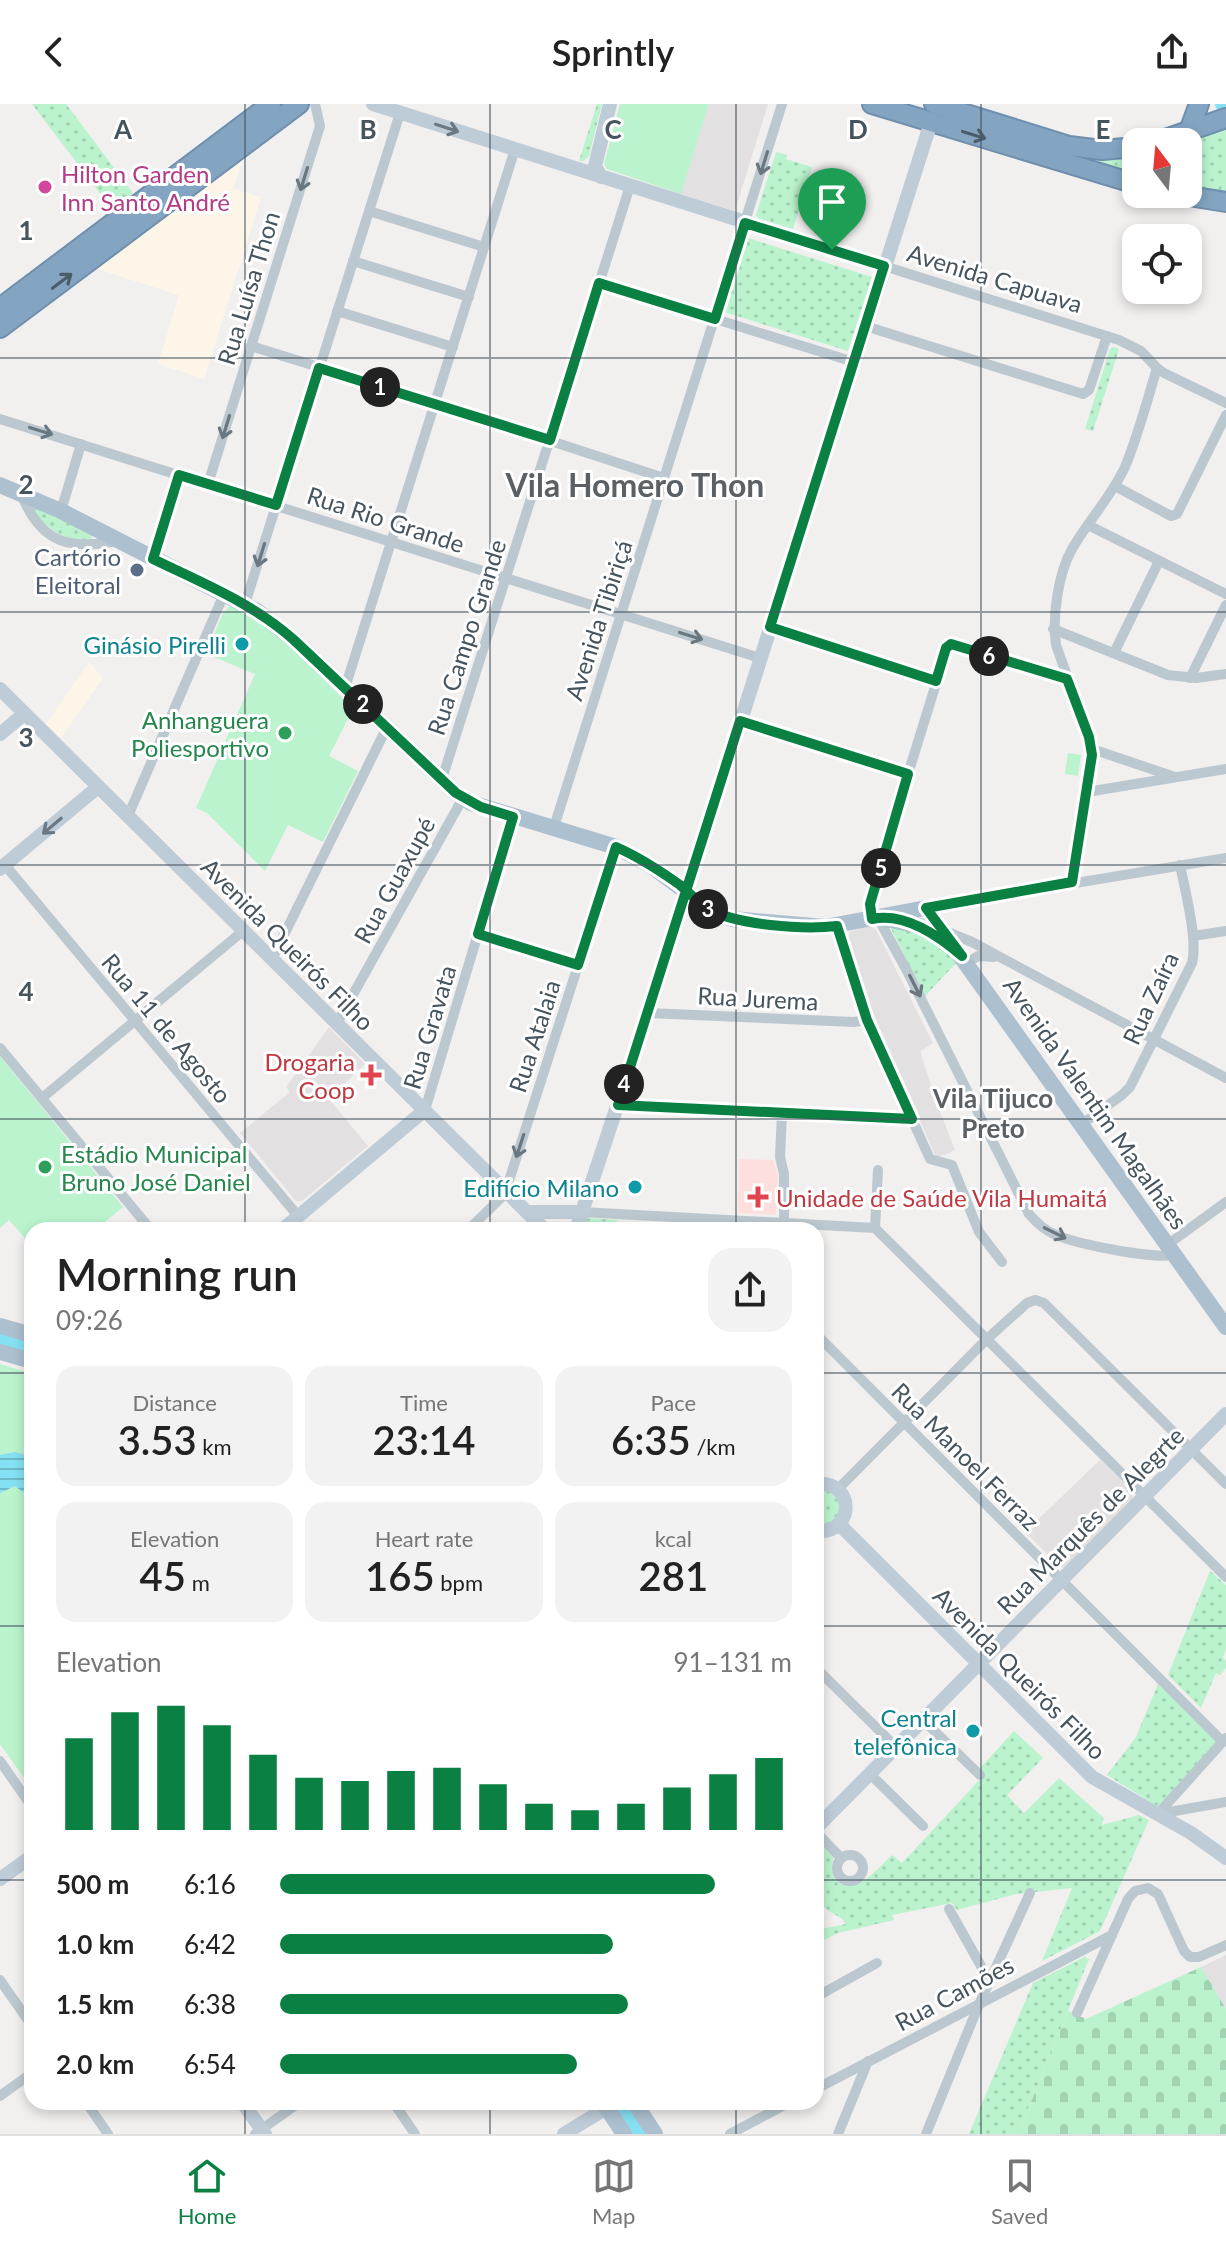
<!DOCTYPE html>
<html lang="en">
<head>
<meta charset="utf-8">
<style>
  body { margin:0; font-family:Lato,sans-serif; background:#f2f2f2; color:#222; height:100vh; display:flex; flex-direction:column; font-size:30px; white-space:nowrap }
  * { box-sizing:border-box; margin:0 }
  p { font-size:26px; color:#767676 }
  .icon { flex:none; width:44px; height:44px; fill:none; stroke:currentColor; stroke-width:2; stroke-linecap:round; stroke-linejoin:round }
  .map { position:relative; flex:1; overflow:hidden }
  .drawer { position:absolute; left:24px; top:1118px; width:800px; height:888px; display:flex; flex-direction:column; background:#fff; border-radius:24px; box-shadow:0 4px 12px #0003 }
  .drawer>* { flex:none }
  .needle { width:52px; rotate:344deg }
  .controls { position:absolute; left:1122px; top:24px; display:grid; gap:16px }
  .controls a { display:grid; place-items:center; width:80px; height:80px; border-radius:16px; background:#fff; box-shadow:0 4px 12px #0003; font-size:40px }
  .pin { position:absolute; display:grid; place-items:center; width:68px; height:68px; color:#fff; margin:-82px -34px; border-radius:50% 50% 50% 0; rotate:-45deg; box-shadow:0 0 8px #0007 }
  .pin .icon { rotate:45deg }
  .km { position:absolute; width:40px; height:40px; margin:-20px; border-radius:50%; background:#222; color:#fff; font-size:22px; line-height:40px; text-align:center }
  .round { display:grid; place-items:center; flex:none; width:84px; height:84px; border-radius:24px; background:#f2f2f2 }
  .summary { display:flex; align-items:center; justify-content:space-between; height:136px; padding:0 32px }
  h1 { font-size:44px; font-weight:600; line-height:60px }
  .metrics { display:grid; grid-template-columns:repeat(3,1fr); gap:12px; height:136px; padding:8px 32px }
  .metrics div { display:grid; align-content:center; border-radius:20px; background:#f2f2f2; text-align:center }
  .metrics b { font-size:40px; font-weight:600 }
  .metrics small { font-size:22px; font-weight:400 }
  .metrics p { font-size:22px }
  .chart { height:224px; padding:16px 32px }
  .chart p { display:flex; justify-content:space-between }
  .chart svg { width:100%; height:144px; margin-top:8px; stroke:#0b8043; stroke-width:6 }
  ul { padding:0 32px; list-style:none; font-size:26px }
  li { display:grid; grid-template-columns:128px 96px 1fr; align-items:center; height:60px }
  li i { height:20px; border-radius:10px; background:#0b8043 }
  header { display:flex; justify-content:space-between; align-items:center; height:104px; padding:0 32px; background:#fff; font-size:36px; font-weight:600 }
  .dock { display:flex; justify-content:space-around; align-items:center; height:112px; border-top:2px solid #e0e0e0; background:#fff; font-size:22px; color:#767676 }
  .dock a { display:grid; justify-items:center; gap:4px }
  .dock .selected { color:#0b8043 }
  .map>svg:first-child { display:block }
</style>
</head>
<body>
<header><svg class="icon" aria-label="back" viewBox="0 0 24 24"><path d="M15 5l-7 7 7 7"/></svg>Sprintly<svg class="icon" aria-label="share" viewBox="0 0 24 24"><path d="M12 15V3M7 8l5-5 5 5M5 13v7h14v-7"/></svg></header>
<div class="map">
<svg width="1226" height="2030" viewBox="0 0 1226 2030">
  <defs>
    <pattern id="grass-dots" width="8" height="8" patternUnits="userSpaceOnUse" patternTransform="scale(2)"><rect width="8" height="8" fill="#baf3cd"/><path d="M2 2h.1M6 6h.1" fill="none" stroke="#a1d2b2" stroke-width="1.8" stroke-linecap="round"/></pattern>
    <pattern id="cemetery-stones" width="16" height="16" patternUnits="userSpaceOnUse" patternTransform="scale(2)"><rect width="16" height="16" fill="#baf3cd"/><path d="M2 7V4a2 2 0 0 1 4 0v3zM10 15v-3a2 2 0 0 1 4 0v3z" fill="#a1d2b2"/></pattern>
    <pattern id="water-rules" width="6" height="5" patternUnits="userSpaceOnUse" patternTransform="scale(2)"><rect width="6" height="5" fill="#84e1f3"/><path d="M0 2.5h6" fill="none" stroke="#6eb9c8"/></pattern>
  </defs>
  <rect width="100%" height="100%" fill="#f2efef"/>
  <!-- commercial -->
  <g fill="#fdf6e8">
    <path d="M242 57 233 85 261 93 204 275 158 260 179 191 97 165Z"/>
    <path d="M89 558 103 574 61 634 46 620Z"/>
  </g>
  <!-- education -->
  <g fill="#e3e0e1">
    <path d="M709 0H768L735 107 681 90Z"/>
    <path d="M870 822 876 826 933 939 920 947 937 1000 955 1046 945 1051 936 1053 872 907 848 833 851 827Z"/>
    <path d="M329 923 365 960 329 995 368 1042 302 1097H296L240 1029 290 988 286 983Z"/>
    <path d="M1100 1356 1133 1388V1395L1065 1463 1061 1464 1025 1428Z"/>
    <path d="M1226 1851V1905L1201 1863Z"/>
  </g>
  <!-- medical -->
  <path fill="#fddfde" d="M739 1055 773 1056 778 1072 776 1111 738 1109Z"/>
  <!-- grass -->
  <g fill="url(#grass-dots)">
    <path d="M32 0H66L133 89 112 105Z"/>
    <path d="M597 0H602L589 52 584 57H579Z"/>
    <path d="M1226 24V89L1188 83V38H1186Z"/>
    <path d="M776 48 787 51 786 55 812 63 793 125 758 114 756 111Z"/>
    <path d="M1066 50 1082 54 1136 51V73Z"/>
    <path d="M748 134 872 173 848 247 724 208Z"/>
    <path d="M1113 243 1119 245 1093 327 1085 325 1110 245Z"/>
    <path d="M35 403 91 431 92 435C66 439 49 426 32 406Z"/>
    <path d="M889 821 921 827 960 855 925 892Z"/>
    <path d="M588 1114 618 1116 608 1126H581L585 1115Z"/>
    <path d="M816 1386H828L838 1396 839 1410 829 1420 816 1421Z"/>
    <path d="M1210 1467 1226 1481V1545L1223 1553 1226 1557V1564L1220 1571 1216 1569 1201 1604 1168 1571Z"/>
    <path d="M1158 1580 1223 1638 1162 1705 1107 1671 1136 1633Z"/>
    <path d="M1014 1627 1043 1654 1007 1691 1024 1709 1059 1674 1104 1714 1102 1721 1139 1711 1149 1716 1100 1827 1042 1857 1072 1784 1016 1790 957 1806 952 1799 892 1811 894 1816 838 1829 816 1840V1826L846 1820C840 1810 832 1811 825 1804 808 1789 817 1759 821 1741L833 1753C833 1757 832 1761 832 1765 833 1770 835 1774 838 1777 856 1793 880 1762 892 1751L902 1759 985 1670 980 1664Z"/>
    <path d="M1084 1853 1089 1855 1018 2030H969L1033 1879Z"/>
  </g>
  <!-- cemetery -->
  <path fill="url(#cemetery-stones)" d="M1201 1863 1226 1905V2030H1018L1068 1907 1086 1915Z"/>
  <!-- pitch -->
  <g fill="#baf3cd">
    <path d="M620 0H709L681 90 607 65 604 60Z"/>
    <path d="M230 502C280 524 315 568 353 605L329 652 358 667 323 738 288 721 265 767 207 709 196 704 255 570 206 550 223 509Z"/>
    <path d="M1068 649 1081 651 1078 672 1065 670Z"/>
    <path d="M0 952 123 1103 95 1126H32V1142L9 1116 0 1124Z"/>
    <path d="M0 1260 32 1270V1675L27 1678 0 1640Z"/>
  </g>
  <!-- water -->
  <path fill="url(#water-rules)" d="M15 1348 32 1353V1395L15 1382 0 1389V1351Z"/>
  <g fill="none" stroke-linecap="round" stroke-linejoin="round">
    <!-- river -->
    <g stroke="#84e1f3" stroke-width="16">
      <path d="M1223 0 1224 1"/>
      <path d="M0 1236 32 1245"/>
      <path d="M623 2004 640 2030"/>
    </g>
    <!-- highway casing -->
    <g stroke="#6e8fae" stroke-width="22">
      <g id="highway">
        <path d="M872 0 1136 80"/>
        <path d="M934 0 1069 42 1102 46 1136 43"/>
        <path d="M1189 27 1199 0"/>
        <path d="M1157 38 1226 14"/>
        <path d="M1176 90 1226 98"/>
        <path d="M0 204 271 0"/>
        <path d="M0 224 299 0"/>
      </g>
    </g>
    <!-- street -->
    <g stroke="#bcc8cf" stroke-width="10">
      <path d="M369 107 484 143"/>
      <path d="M353 157 469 193"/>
      <path d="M884 162 1119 236 1141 247 1157 264 1164 269 1226 299"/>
      <path d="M599 179 854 258"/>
      <path d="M337 207 453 243"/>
      <path d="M865 222 1083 290 1089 286 1107 232"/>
      <path d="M251 242 435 299 664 374"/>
      <path d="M0 315 760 554"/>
      <path d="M208 380 320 22 315 0"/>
      <path d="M1115 382 1171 412 1177 410 1226 311"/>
      <path d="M22 392C42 440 70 446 118 437"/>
      <path d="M61 407 81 340"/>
      <path d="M1088 421 1226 490"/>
      <path d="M153 455 179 371"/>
      <path d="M245 500 400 9"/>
      <path d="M770 523 936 577"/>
      <path d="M1053 525 1168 571 1196 574 1226 570"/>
      <path d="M1114 549 1159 457"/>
      <path d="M1190 574 1226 501"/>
      <path d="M345 584 515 45"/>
      <path d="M740 617 908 670"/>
      <path d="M1092 645 1175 673"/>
      <path d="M442 675 630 82"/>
      <path d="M1087 688 1226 665"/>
      <path d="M128 712 224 490"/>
      <path d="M554 723 782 0"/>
      <path d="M5 761 298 1112"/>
      <path d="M1072 778 1092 651 1089 633 1056 541C1052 513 1058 470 1072 445 1088 417 1111 393 1125 363 1138 332 1147 297 1157 264"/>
      <path d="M926 804 1226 754"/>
      <path d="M878 814 906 865 1029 1110C1036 1118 1044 1126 1054 1130 1075 1140 1152 1155 1175 1151"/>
      <path d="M872 815 870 800 908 670 948 541 954 540 1067 575"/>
      <path d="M837 822 867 916 930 1055 952 1061 979 1128 1002 1158"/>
      <path d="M945 827 972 838 1226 974"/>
      <path d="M478 830 578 861"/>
      <path d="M1193 832 1226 827"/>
      <path d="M272 855 387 623"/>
      <path d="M967 859 978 852 994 853"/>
      <path d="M648 909 854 918 867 916"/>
      <path d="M337 919 463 694"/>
      <path d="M0 944 151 1126"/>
      <path d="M42 994 243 827"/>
      <path d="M618 1001 912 1015"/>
      <path d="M425 1006 513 713"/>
      <path d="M782 1009 780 1053 784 1070V1119"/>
      <path d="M1082 1020 1122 991 1130 983 1192 859C1198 836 1185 786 1180 761"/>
      <path d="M506 1086 616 743"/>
      <path d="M582 1108 875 1124 1226 1473"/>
      <path d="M875 1124 878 1066"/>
      <path d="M468 1126 507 1088"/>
      <path d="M1167 1141 1226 1098"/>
      <path d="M816 1230 1223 1638"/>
      <path d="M838 1385 987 1235 1027 1199 1035 1196 1044 1199 1226 1380"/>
      <path d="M816 1564 896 1643"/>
      <path d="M923 1616 980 1671"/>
      <path d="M0 1657 32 1703"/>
      <path d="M870 1670 923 1722"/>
      <path d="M1158 1710 1226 1634"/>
      <path d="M1158 1710 1226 1698"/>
      <path d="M816 1728 841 1754"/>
      <circle cx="850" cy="1764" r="13"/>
      <path d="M949 1805 990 1878"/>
      <path d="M0 1876 32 1922"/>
      <path d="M816 1893 877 1859"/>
      <path d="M1077 1909 1128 1795 1135 1787 1148 1784 1158 1790 1184 1847 1190 1853H1199L1226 1841"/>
      <path d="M816 1985 1112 1831"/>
      <path d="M0 1992 32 1969"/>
      <path d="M86 1998 108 2030"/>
      <path d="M393 1998 415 2030"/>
      <path d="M255 2030 300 1998"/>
      <path d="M730 2030 790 1998"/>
      <path d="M838 2030 868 1957"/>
      <path d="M926 2030 980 1898 1030 1789"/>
    </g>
    <!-- secondary -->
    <g stroke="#beccd8" stroke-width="14">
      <path d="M373 0 884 162"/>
      <path d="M601 73 595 62 610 0"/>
      <path d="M0 585 545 1126"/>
      <path d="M0 630 24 610"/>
      <path d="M0 765 98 683"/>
      <path d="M527 1108H582"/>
      <path d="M282 1126 425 1006"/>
      <path d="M576 1126 648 909 931 18"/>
      <path d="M816 1380C856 1376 855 1431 816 1427"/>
      <path d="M839 1420 1092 1673 1191 1729 1226 1754"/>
      <path d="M816 1724 1226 1310"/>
      <path d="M0 1775 32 1752"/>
      <path d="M242 1998 265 2030"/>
      <path d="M564 2030 616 1998"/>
    </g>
    <!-- primary -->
    <g stroke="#adc0d0" stroke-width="16">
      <path d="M0 381 61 407 257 507 294 536 456 689 471 699 616 743 650 761 711 806 732 815 825 823 926 804 1226 1223"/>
      <path d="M886 815 920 822 946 838"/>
      <path d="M0 1222 32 1231"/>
      <path d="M0 1248 32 1257"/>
      <path d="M603 1998 624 2030"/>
      <path d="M634 1998 655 2030"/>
    </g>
    <!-- highway -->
    <use href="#highway" stroke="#83a5c2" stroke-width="18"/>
  </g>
  <!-- one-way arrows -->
  <defs><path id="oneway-shaft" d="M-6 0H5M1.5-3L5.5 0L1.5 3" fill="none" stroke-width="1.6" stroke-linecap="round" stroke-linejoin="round" transform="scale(2)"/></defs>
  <g stroke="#6a7883">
    <use href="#oneway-shaft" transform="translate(447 24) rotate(18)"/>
    <use href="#oneway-shaft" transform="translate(52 722) rotate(140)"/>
  </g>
  <g stroke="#4c5c68">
    <use href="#oneway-shaft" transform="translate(974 31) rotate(17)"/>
    <use href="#oneway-shaft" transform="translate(62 177) rotate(-37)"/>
  </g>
  <g stroke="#697780">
    <use href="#oneway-shaft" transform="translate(764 59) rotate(107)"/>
    <use href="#oneway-shaft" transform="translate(304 75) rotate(107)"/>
    <use href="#oneway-shaft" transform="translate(226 323) rotate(107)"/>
    <use href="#oneway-shaft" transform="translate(41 327) rotate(17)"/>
    <use href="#oneway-shaft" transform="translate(261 451) rotate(107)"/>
    <use href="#oneway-shaft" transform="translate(691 532) rotate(17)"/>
    <use href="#oneway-shaft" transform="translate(915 882) rotate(63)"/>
    <use href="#oneway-shaft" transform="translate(520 1042) rotate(108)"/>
    <use href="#oneway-shaft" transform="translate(1055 1129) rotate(26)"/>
  </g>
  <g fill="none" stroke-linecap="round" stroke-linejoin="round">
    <!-- route casing -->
    <g stroke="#fff" stroke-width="16">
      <path id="route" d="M832 146 745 119 715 215 599 179 550 336 319 264 276 401 179 371 153 455C202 479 253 499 294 536L456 689 481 703 513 713 478 830 578 861 616 743C639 753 659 766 680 781 690 789 697 798 708 805 737 821 803 826 837 822L867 916 912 1015 618 1001 740 617 908 670 870 800 872 815C904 808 939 832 962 852L926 804 1072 778 1092 651 1089 633 1067 575 951 540 946 544 936 577 770 523 884 162 832 146"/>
    </g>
    <!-- route -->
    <use href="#route" stroke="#0b8043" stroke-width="10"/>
  </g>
  <!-- grid -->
  <path fill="none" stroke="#46545e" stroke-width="2" stroke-opacity="0.55" d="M245 0V1126M490 0V1126M736 0V1126M981 0V2030M0 254H1226M0 508H1226M0 761H1226M0 1015H1226M0 1269H32M816 1269H1226M0 1522H32M816 1522H1226M0 1776H32M816 1776H1226M245 1998V2030M490 1998V2030M736 1998V2030"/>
  <!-- markers -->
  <circle fill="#d1479c" stroke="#fff" stroke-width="3" cx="45" cy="83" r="8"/>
  <circle fill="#5c6f8a" stroke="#fff" stroke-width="3" cx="137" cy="466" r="8"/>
  <g fill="#0f9aa8" stroke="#fff" stroke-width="3">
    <circle cx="242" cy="540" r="8"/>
    <circle cx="635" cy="1083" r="8"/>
    <circle cx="973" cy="1627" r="8"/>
  </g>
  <g fill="#2e9e5b" stroke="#fff" stroke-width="3">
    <circle cx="285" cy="629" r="8"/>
    <circle cx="45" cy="1063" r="8"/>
  </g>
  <g fill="#e0444e" stroke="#fff" stroke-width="3">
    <path d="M367 959h8v8h8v8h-8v8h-8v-8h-8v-8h8z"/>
    <path d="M754 1081h8v8h8v8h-8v8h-8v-8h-8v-8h8z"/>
  </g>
  <g text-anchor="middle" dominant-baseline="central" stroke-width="6" stroke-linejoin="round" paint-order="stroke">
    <!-- hotel labels -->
    <g font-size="24" fill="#b23c85" stroke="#fff" text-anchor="start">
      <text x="61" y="69">Hilton Garden<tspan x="61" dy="28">Inn Santo André</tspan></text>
    </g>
    <!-- street labels -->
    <g font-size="24" fill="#46545e" stroke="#fff">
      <text transform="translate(995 174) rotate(17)">Avenida Capuava</text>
      <text transform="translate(248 184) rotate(-73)">Rua Luísa Thon</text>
      <text transform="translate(386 415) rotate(18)">Rua Rio Grande</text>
      <text transform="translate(598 516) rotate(-72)">Avenida Tibiriçá</text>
      <text transform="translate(466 533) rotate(-72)">Rua Campo Grande</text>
      <text transform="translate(394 776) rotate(-61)">Rua Guaxupé</text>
      <text transform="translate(288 840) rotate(45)">Avenida Queirós Filho</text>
      <text transform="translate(758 894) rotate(3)">Rua Jurema</text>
      <text transform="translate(1150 894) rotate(-65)">Rua Zaíra</text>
      <text transform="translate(429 923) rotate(-73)">Rua Gravata</text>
      <text transform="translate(167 924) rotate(50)">Rua 11 de Agosto</text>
      <text transform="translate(534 932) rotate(-72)">Rua Atalaia</text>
      <text transform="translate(1096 999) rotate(55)">Avenida Valentim Magalhães</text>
      <text transform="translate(966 1352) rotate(45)">Rua Manoel Ferraz</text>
      <text transform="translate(1090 1416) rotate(-45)">Rua Marquês de Alegrte</text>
      <text transform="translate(1020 1569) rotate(45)">Avenida Queirós Filho</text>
      <text transform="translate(954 1889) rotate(-28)">Rua Camões</text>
    </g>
    <!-- service labels -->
    <g font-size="24" fill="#4e5e75" stroke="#fff" text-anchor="end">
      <text x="121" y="452">Cartório<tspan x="121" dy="28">Eleitoral</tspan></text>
    </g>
    <!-- culture labels -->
    <g font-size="24" fill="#0d838f" stroke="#fff" text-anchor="end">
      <text x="226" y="540">Ginásio Pirelli</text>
      <text x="619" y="1083">Edifício Milano</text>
      <text x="957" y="1613">Central<tspan x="957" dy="28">telefônica</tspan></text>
    </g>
    <!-- leisure labels -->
    <g font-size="24" fill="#27864d" stroke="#fff" text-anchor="end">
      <text x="269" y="615">Anhanguera<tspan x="269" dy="28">Poliesportivo</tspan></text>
      <text x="61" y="1049" text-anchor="start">Estádio Municipal<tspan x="61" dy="28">Bruno José Daniel</tspan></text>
    </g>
    <!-- health labels -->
    <g font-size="24" fill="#be3a42" stroke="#fff" text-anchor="end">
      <text x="355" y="957">Drogaria<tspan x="355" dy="28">Coop</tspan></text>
      <text x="776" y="1093" text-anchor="start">Unidade de Saúde Vila Humaitá</text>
    </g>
    <!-- neighbourhood labels -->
    <g font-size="26" font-weight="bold" fill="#5b6065" stroke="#fff">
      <text x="993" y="994">Vila Tijuco<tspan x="993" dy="30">Preto</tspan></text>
    </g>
    <!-- district labels -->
    <g font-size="32" font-weight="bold" fill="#5b6065" stroke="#fff">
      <text x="635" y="380">Vila Homero Thon</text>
    </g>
  </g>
  <g font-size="26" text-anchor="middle" font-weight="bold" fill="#46545e" stroke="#fff" stroke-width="6" stroke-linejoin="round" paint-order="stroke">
    <text x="123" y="35">A</text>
    <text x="368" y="35">B</text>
    <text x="613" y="35">C</text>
    <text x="858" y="35">D</text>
    <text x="1103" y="35">E</text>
    <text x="26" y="136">1</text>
    <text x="26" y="390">2</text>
    <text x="26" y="643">3</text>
    <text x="26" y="897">4</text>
  </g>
</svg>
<div class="controls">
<a><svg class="needle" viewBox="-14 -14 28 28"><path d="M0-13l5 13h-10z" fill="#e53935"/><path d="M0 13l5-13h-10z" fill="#767676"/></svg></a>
<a><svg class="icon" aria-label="locate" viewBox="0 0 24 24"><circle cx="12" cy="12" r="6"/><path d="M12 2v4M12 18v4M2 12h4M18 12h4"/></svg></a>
</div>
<div class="pin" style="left:832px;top:146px;background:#1e9e55"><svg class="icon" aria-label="arrive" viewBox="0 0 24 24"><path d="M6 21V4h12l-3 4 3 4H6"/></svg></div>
<b class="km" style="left:380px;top:283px">1</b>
<b class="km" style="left:363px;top:600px">2</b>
<b class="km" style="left:708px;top:805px">3</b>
<b class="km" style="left:624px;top:980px">4</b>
<b class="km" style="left:881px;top:764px">5</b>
<b class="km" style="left:989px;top:552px">6</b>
<section class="drawer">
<div class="summary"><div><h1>Morning run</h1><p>09:26</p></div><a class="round"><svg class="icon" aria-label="share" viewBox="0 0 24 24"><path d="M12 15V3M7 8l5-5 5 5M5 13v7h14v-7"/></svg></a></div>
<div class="metrics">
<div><p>Distance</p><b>3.53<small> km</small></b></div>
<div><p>Time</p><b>23:14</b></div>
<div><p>Pace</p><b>6:35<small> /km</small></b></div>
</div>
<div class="metrics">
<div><p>Elevation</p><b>45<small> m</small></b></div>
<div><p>Heart rate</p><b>165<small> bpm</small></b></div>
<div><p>kcal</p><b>281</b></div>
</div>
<div class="chart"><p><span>Elevation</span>91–131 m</p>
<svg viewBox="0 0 160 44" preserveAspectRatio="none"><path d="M5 44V16M15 44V8M25 44V6M35 44V12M45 44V21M55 44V28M65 44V29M75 44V26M85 44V25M95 44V30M105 44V36M115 44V38M125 44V36M135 44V31M145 44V27M155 44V22"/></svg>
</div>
<ul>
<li><b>500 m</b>6:16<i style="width:85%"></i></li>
<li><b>1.0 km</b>6:42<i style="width:65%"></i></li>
<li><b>1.5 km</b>6:38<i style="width:68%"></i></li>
<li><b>2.0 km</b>6:54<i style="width:58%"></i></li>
</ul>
</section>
</div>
<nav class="dock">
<a class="selected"><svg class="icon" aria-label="home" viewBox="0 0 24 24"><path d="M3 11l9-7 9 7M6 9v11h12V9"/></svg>Home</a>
<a><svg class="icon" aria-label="map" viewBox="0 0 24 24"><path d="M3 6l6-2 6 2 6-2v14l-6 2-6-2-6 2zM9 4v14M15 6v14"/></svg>Map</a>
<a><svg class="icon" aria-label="saved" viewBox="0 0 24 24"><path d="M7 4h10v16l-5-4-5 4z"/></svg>Saved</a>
</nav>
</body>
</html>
